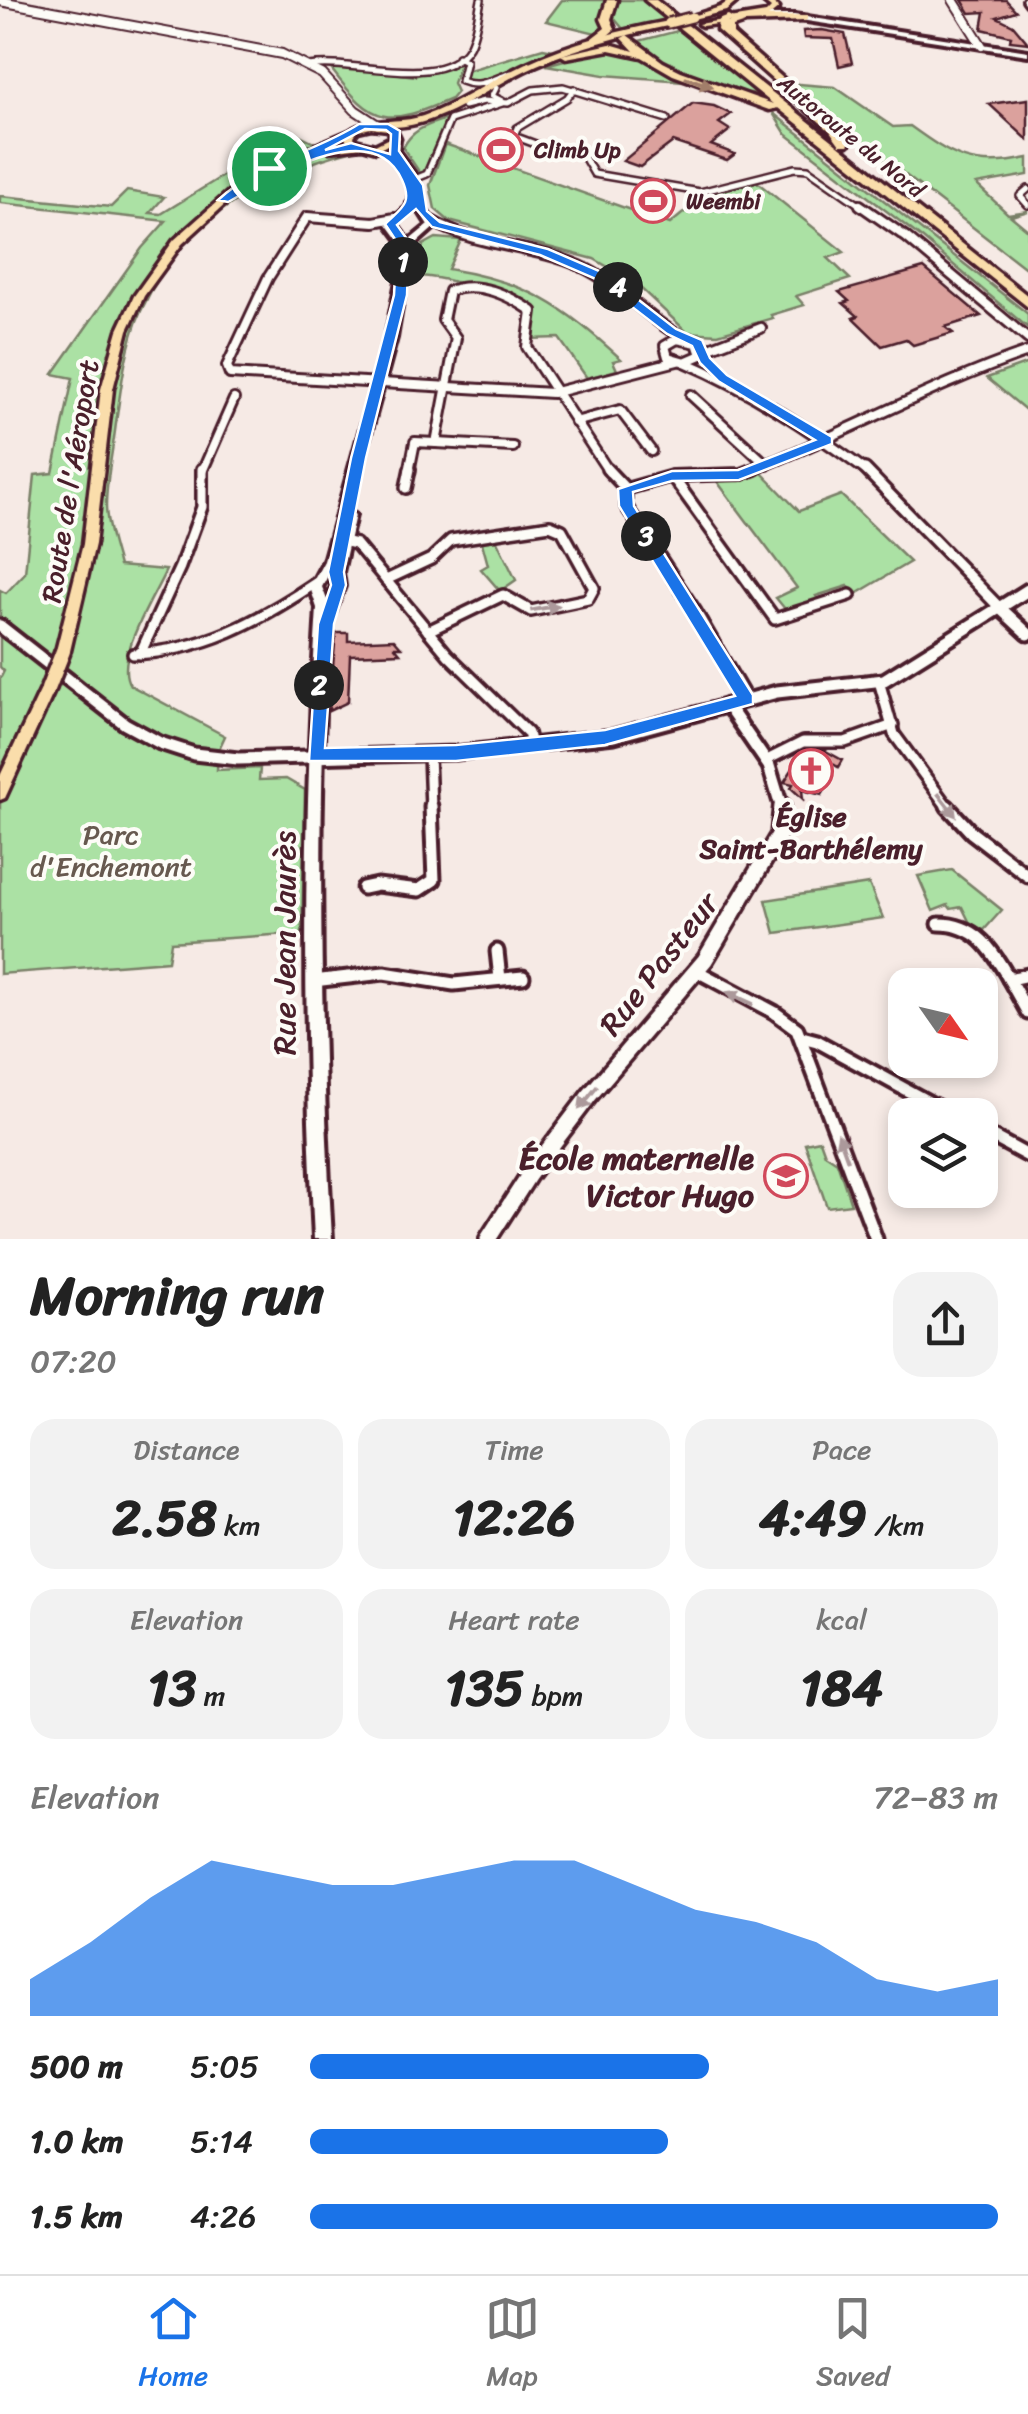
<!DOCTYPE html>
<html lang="en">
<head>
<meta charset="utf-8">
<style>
  body { margin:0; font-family:Sriracha,sans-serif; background:#f2f2f2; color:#222; height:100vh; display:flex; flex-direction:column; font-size:38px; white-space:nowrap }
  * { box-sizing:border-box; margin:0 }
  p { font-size:32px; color:#767676 }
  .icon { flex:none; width:55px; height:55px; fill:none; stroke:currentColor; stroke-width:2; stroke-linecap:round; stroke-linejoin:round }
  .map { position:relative; height:1239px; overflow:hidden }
  .sheet { display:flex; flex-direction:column; background:#fff; flex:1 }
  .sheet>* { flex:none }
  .needle { width:65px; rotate:124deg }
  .fabs { position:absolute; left:888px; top:968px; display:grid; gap:20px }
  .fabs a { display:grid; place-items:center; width:110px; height:110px; border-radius:20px; background:#fff; box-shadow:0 5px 15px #0003; font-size:50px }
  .pin { position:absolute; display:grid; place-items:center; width:85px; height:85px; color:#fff; margin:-42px; border:5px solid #fff; border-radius:50%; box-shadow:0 2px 10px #0007 }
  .km { position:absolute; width:50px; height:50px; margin:-25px; border-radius:50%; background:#222; color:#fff; font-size:28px; line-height:50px; text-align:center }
  .round { display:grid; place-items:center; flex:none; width:105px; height:105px; border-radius:30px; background:#f2f2f2 }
  .overview { display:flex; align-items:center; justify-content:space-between; height:170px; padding:0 30px }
  h1 { font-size:55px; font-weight:700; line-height:75px }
  .figures { display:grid; grid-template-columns:repeat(3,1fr); gap:15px; height:170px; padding:10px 30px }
  .figures div { display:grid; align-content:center; border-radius:25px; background:#f2f2f2; text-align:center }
  .figures b { font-size:50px; font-weight:700 }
  .figures small { font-size:28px; font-weight:400 }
  .figures p { font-size:28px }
  .chart { height:280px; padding:20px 30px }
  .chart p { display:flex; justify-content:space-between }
  .chart svg { width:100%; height:180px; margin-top:10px; fill:#1a73e8; opacity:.7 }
  ul { padding:0 30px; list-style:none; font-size:32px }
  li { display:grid; grid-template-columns:160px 120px 1fr; align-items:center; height:75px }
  li i { height:25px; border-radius:12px; background:#1a73e8 }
  .menu { display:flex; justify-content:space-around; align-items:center; height:140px; border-top:2px solid #e0e0e0; background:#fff; font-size:28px; color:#767676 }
  .menu a { display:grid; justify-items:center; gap:5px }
  .menu .active { color:#1a73e8 }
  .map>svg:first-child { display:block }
</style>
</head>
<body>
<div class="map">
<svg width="1028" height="1239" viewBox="0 0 1028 1239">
  <rect width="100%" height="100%" fill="#f6eae5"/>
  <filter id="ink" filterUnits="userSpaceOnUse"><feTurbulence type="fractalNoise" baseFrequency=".01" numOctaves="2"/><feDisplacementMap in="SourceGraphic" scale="20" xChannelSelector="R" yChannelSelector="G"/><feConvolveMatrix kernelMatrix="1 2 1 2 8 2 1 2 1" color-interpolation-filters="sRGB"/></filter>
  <g filter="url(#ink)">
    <!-- green -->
    <g fill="#abe1a4" stroke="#7a8068" stroke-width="2.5">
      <path d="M562 0H605L601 17 606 29 600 34 546 21Z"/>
      <path d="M617 0H642L669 20 624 30 614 18Z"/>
      <path d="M681 30 757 93C714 95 667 68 635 42Z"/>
      <path d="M543 48 558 51 485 83 464 81 466 71Z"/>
      <path d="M604 49 633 54 684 81 604 75 546 65Z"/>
      <path d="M455 60 460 64 453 83 457 92 451 99C388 126 374 126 332 70L341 66 415 76Z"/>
      <path d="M787 83 835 87 893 127 910 126C953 157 973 170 1028 158V175L976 184 1008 214 1028 211 1011 216 1028 230V270Z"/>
      <path d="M773 113 1028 314V328L923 239 786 134Z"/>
      <path d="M451 117 444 124 422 176 403 148C413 127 430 125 451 117Z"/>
      <path d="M294 132 316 143 339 135 353 150C263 174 181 222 141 311 126 345 121 386 116 423 113 450 106 479 106 506 106 525 114 547 119 566L166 570C154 597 113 659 130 685L225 736 218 751 217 770 260 768 259 780 286 779 305 790 302 933 171 942 168 961 0 974V679L4 671 0 667V590L6 593 25 573 35 475 53 473 73 378 53 374 142 248 166 221 0 203V196L111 207 127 191 164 197 150 213 161 214Z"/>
      <path d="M445 144 670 224 687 210 694 194 757 182 844 252 828 258 850 279 796 296 804 305 771 315 773 318 718 334 687 332 634 282 594 259 449 221 435 209 430 185Z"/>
      <path d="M436 238 461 240 448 269C528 282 562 305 621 359L613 361 617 370 587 378 559 338 528 339 536 314 529 306C491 294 456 278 418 276L423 245Z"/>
      <path d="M1028 363V412L987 378Z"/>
      <path d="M762 473 799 511 841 495 910 562 856 594 848 586 816 596 820 602 785 609 776 598 797 588 716 480 740 481Z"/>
      <path d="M495 537 516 580 500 591 481 569 488 565 481 539Z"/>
      <path d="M952 870 1002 910 984 930 970 923 962 907 951 909 948 905 933 911 918 876Z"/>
      <path d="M869 884 883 918 775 933 766 900Z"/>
      <path d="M820 1140 825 1154 837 1162 851 1204 827 1207 805 1143Z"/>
    </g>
    <!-- building -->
    <g fill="#dba19d" stroke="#4a1f2b" stroke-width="2.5">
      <path d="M962 0H1006L1016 11 997 17 1013 25 1028 43 1010 41 1011 36 982 29 985 12 970 13Z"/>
      <path d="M822 30 845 34 852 63 839 66 833 39 804 38 803 31Z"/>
      <path d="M1028 99V140L989 104Z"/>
      <path d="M693 103 714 106 731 114 719 123 730 130 711 145 735 154 727 160 673 142 640 167 623 161Z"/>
      <path d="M924 268 981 316 945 327 953 333 913 345 906 339 882 346 853 318 858 316 843 303 849 301 839 292Z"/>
      <path d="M336 633H348V641L394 639 401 647H395L400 653 350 655 348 702 329 711Z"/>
      <path d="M805 750H824L842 760 838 767 833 764 825 778 831 780 822 795 802 790 803 799 791 788 793 784 784 782Z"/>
    </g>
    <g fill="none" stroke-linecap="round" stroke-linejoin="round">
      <!-- minor-far3 casing -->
      <g stroke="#4a1f2b" stroke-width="10">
        <g id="minor-far3">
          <path d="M1025 0 1028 4"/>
          <path d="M458 57 466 61 461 81C479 89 494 79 511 73"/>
          <path d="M309 66C353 58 442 92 469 47 476 35 478 14 481 0"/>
          <path d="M496 88 492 96 502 101"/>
          <path d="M574 89 567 98 517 128 514 136 546 148 583 155 594 174 700 192 795 168 808 169 864 208"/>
          <path d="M464 106 484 101 508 103 533 90 563 87 667 119"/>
          <path d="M410 181 427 174 450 120 502 103"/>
          <path d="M1028 189 1020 196 1028 205"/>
        </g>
      </g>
      <!-- minor-far2 casing -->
      <g stroke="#4a1f2b" stroke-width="14">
        <g id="minor-far2">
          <path d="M860 205 906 237 1028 339"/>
          <path d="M395 218 374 222 307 217 268 278 227 366 230 374 552 393 677 361"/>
          <path d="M432 221C477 247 532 245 580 266 622 285 649 322 688 340"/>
          <path d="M677 339 697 343 701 355 685 362 668 357 665 346Z"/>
          <path d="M702 351 761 328"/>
          <path d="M685 362C751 390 810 430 868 472"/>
          <path d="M691 395 767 465"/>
          <path d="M575 422 620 410 651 451"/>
          <path d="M436 443 513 447"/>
          <path d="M202 472 234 399"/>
          <path d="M409 472 415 442 436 443 456 338 443 320 449 291C477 280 509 295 532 311L527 347 609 472"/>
          <path d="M748 472C843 435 932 385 1028 352"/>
        </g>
      </g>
      <!-- minor-far1 casing -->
      <g stroke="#4a1f2b" stroke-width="16">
        <g id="minor-far1">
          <path d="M607 469 626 489"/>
          <path d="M865 469 1000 608"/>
          <path d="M672 476 775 619 850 595"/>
          <path d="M406 488 410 469"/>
          <path d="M626 489 672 476 742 474 755 469"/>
          <path d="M626 489V506L696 612 747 700"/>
          <path d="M338 540 356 544 448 655 528 733 531 745"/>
          <path d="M386 580 431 559 451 540 550 525 562 530 594 588 588 599 531 611 503 595 428 631"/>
          <path d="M133 654C203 651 259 621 317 582"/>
          <path d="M140 654 180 567 202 507V469"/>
          <path d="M879 681 894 734 949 809"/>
          <path d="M429 754 431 809"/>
          <path d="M765 761 803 742H845L893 725"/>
        </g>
      </g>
      <!-- minor casing -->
      <g stroke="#4a1f2b" stroke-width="19">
        <g id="minor">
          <path d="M947 806 972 833 1028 876"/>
          <path d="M363 888 377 885 419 890 434 880 431 806"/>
          <path d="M939 924C976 924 992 949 1009 979"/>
          <path d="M497 951 500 979"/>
          <path d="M697 971 774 1012 797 1029 876 1239"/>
          <path d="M1028 975 1009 979 1028 1013"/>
          <path d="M313 981 384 973 454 984 523 977"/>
          <path d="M802 1037 817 1041 952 1115"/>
          <path d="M980 1130 1028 1156"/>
        </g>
      </g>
      <!-- tertiary-far2 casing -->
      <g stroke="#4a1f2b" stroke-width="12">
        <g id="tertiary-far2">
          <path d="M953 0 982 46"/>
          <path d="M0 1 282 54 322 74 355 110 378 125"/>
        </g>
      </g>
      <!-- tertiary-far1 casing -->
      <g stroke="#4a1f2b" stroke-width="19">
        <g id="tertiary-far1">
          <path d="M1000 608 1028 634"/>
          <path d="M0 626 125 724 160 743 194 754 238 759 456 753 614 736 777 692 884 680 1028 590"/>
          <path d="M727 705 769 766 782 809"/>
        </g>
      </g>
      <!-- tertiary casing -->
      <g stroke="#4a1f2b" stroke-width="22">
        <path id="tertiary" d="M488 1239 529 1175 589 1096 705 960 779 835 782 806"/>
      </g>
      <!-- secondary casing -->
      <g stroke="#4a1f2b" stroke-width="8">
        <g id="secondary">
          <path d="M759 15H794L1028 51V55L794 19 761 18 759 17Z"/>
          <path d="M392 137 399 139 398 151 416 176 425 210 437 225 418 242 408 266 396 338 349 511 355 515 342 572 344 586 333 616 328 620C317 827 320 1033 332 1239H314C303 1028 303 819 317 608L310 587 324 561 386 338 401 260 398 239 387 224 407 207 410 195 412 193 408 176 390 151ZM416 206 428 225 411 239 407 246V239L396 224ZM330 572 332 586 327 600 322 587Z"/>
        </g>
      </g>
      <!-- primary casing -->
      <g stroke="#4a1f2b" stroke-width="7">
        <g id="primary">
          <path d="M730 0H739L726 11 693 19 689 17 720 7Z"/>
          <path d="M761 0H770L779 8 768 17 702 26 698 24 766 13 771 8Z"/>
          <path d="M669 21 673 23 672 25C626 35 580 46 537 65 490 85 448 124 395 127L400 138 376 151 362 147 330 151V147L350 144 345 138 272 170 242 189 182 244 144 296 128 330 113 389 95 544 70 651 68 655H58L56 651 83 544 101 389 118 330 134 296 174 240 236 185 266 166 349 131C368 117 400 124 423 116 461 103 492 79 527 63 572 42 621 30 669 21ZM371 128 388 130 391 137 375 145 355 140 354 136 358 131Z"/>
          <path d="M48 683 53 685 55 689 5 798 0 800V776L43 685Z"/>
        </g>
      </g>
      <!-- motorway casing -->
      <g stroke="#4a1f2b" stroke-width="7">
        <g id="motorway">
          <path d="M607 0H617L611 19 615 29 600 42H592V38L605 28 601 19Z"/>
          <path d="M645 0H656L1028 296V307L778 108 769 110 673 75 642 57 610 50 566 58 561 55 610 44 634 51 622 38 627 35 663 62 681 71 773 104Z"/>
          <path d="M728 16 733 19 727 23 744 17 807 16V20L804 21 745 23 733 27V34L838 127 850 143 848 145H840L830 131 717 30 718 20Z"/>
        </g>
      </g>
      <!-- minor-far3 -->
      <use href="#minor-far3" stroke="#fdfcf7" stroke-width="5"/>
      <!-- minor-far2 -->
      <use href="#minor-far2" stroke="#fdfcf7" stroke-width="8"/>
      <!-- minor-far1 -->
      <use href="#minor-far1" stroke="#fdfcf7" stroke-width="9"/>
      <!-- minor -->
      <use href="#minor" stroke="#fdfcf7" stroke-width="11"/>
      <!-- tertiary-far2 -->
      <use href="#tertiary-far2" stroke="#fdfcf7" stroke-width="8"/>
      <!-- tertiary-far1 -->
      <use href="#tertiary-far1" stroke="#fdfcf7" stroke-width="11"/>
      <!-- tertiary -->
      <use href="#tertiary" stroke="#fdfcf7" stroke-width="15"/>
      <!-- secondary -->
      <use href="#secondary" fill="#fdfcf7" fill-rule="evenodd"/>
      <!-- primary -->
      <use href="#primary" fill="#faddab" fill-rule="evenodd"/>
      <!-- motorway -->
      <use href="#motorway" fill="#faddab" fill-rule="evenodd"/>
      <!-- primary-bridge-far1 casing -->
      <g stroke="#4a1f2b" stroke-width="14" stroke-linecap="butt">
        <path id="primary-bridge-far1" d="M669 23 692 17"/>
      </g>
      <!-- primary-bridge casing -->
      <g stroke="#4a1f2b" stroke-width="21" stroke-linecap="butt">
        <path id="primary-bridge" d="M48 689 63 651"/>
      </g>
      <!-- primary-bridge-far1 -->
      <use href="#primary-bridge-far1" stroke="#faddab" stroke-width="9"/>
      <!-- primary-bridge -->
      <use href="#primary-bridge" stroke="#faddab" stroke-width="14"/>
    </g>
    <!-- one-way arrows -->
    <defs><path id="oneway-solid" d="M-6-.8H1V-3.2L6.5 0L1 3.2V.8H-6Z" transform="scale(2.5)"/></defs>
    <use fill="#a27e6b" href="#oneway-solid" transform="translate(699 82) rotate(19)"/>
    <g fill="#ac999b">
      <use href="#oneway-solid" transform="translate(545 608) rotate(-10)"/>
      <use href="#oneway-solid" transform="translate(947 805) rotate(52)"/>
      <use href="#oneway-solid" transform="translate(740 998) rotate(-155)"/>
      <use href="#oneway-solid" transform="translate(588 1098) rotate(129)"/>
      <use href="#oneway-solid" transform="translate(843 1147) rotate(-110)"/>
    </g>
  </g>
  <!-- route -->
  <path fill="#1a73e8" stroke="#fff" stroke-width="2.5" fill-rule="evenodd" d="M359 124H388L400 131 399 151 423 185 427 211 440 222 548 249 604 273 676 329 702 340 710 358 727 375 832 437V444L739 480 672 481 633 492 634 506 753 695V704L605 745 456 761H309L318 624 331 585 328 572 351 458 394 295 397 242 385 224C401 208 413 204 402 180 372 113 268 180 228 202L218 200C259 162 313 153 359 124ZM365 129 386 130 391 134 390 154 351 143 325 150ZM416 209 432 227 540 255 596 279 667 334 692 346 700 363 718 381 815 440 738 470 672 471 618 489 619 506 735 696 605 730 456 745 325 748 334 624 346 585 344 572 366 458 407 295 409 242 397 225Z"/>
  <!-- icons -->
  <defs>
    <g id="stadium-ring" transform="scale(2.25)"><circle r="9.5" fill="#fdfcf7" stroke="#d1495b" stroke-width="1.5"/><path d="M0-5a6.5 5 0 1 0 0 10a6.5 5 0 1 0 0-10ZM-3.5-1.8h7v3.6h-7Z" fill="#d1495b"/></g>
    <g id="church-ring" transform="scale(2.25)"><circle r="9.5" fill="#fdfcf7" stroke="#d1495b" stroke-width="1.5"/><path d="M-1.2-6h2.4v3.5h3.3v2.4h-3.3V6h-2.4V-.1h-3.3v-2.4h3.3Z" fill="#d1495b"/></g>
    <g id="school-ring" transform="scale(2.25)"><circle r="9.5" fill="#fdfcf7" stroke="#d1495b" stroke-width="1.5"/><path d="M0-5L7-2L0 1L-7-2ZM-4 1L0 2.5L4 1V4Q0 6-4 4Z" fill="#d1495b"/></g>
  </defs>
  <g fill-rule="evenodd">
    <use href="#stadium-ring" x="501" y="150"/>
    <use href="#stadium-ring" x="653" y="201"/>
    <use href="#church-ring" x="811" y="771"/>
    <use href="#school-ring" x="786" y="1176"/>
  </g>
  <g text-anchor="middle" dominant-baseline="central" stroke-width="8" stroke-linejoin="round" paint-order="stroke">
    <!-- far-street labels -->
    <g font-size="22" fill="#4a1f2b" stroke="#fdfcf7">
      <text transform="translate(851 136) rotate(39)">Autoroute du Nord</text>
    </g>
    <!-- far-poi labels -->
    <g font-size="22" font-weight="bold" fill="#4a1f2b" stroke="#fdfcf7" text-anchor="start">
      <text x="534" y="150">Climb Up</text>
      <text x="686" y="201">Weembi</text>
    </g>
    <!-- street labels -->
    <g font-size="28" fill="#4a1f2b" stroke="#fdfcf7">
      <text transform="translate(70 481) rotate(-81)">Route de l'Aéroport</text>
    </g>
    <!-- poi labels -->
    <g font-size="28" font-weight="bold" fill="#4a1f2b" stroke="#fdfcf7">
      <text x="811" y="816">Église<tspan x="811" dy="32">Saint-Barthélemy</tspan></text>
    </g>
    <!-- park labels -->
    <g font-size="28" fill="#67594f" stroke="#fdfcf7">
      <text x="111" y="834">Parc<tspan x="111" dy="32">d'Enchemont</tspan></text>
    </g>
    <!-- near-street labels -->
    <g font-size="32" fill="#4a1f2b" stroke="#fdfcf7">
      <text transform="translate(284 943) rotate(-90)">Rue Jean Jaurès</text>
      <text transform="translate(659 964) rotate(-52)">Rue Pasteur</text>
    </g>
    <!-- near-poi labels -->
    <g font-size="32" font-weight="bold" fill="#4a1f2b" stroke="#fdfcf7" text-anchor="end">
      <text x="754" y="1158">École maternelle<tspan x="754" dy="37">Victor Hugo</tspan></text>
    </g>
  </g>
</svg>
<div class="fabs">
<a><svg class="needle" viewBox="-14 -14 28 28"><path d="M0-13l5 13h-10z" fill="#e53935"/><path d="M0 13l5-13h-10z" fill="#767676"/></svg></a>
<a><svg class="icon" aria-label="layers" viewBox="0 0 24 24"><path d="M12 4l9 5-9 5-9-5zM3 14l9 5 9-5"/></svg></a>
</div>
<div class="pin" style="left:269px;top:168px;background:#1e9e55"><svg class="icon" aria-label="arrive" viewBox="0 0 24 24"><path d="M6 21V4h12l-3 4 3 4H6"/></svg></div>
<b class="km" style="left:403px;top:262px">1</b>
<b class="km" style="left:319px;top:685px">2</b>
<b class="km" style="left:646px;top:536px">3</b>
<b class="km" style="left:618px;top:287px">4</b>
</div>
<section class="sheet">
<div class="overview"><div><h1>Morning run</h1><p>07:20</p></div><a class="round"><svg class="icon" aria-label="share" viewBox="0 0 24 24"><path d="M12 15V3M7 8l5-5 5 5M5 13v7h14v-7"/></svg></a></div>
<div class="figures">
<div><p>Distance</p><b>2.58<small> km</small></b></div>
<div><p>Time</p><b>12:26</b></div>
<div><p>Pace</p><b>4:49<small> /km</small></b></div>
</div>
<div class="figures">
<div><p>Elevation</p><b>13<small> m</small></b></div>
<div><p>Heart rate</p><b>135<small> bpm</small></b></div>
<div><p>kcal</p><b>184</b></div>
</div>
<div class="chart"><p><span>Elevation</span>72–83 m</p>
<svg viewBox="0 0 160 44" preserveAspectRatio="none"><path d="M0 44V35L10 26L20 15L30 6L40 9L50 12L60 12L70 9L80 6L90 6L100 12L110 18L120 21L130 26L140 35L150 38L160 35V44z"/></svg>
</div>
<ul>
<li><b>500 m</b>5:05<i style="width:58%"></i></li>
<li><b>1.0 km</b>5:14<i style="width:52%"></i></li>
<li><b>1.5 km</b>4:26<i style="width:100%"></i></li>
</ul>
</section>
<nav class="menu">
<a class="active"><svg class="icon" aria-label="home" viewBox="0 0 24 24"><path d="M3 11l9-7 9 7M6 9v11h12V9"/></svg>Home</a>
<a><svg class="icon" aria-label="map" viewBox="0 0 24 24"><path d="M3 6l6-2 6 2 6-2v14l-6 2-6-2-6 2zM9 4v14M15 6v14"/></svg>Map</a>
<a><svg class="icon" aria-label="saved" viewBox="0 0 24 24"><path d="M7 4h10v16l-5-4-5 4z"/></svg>Saved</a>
</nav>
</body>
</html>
